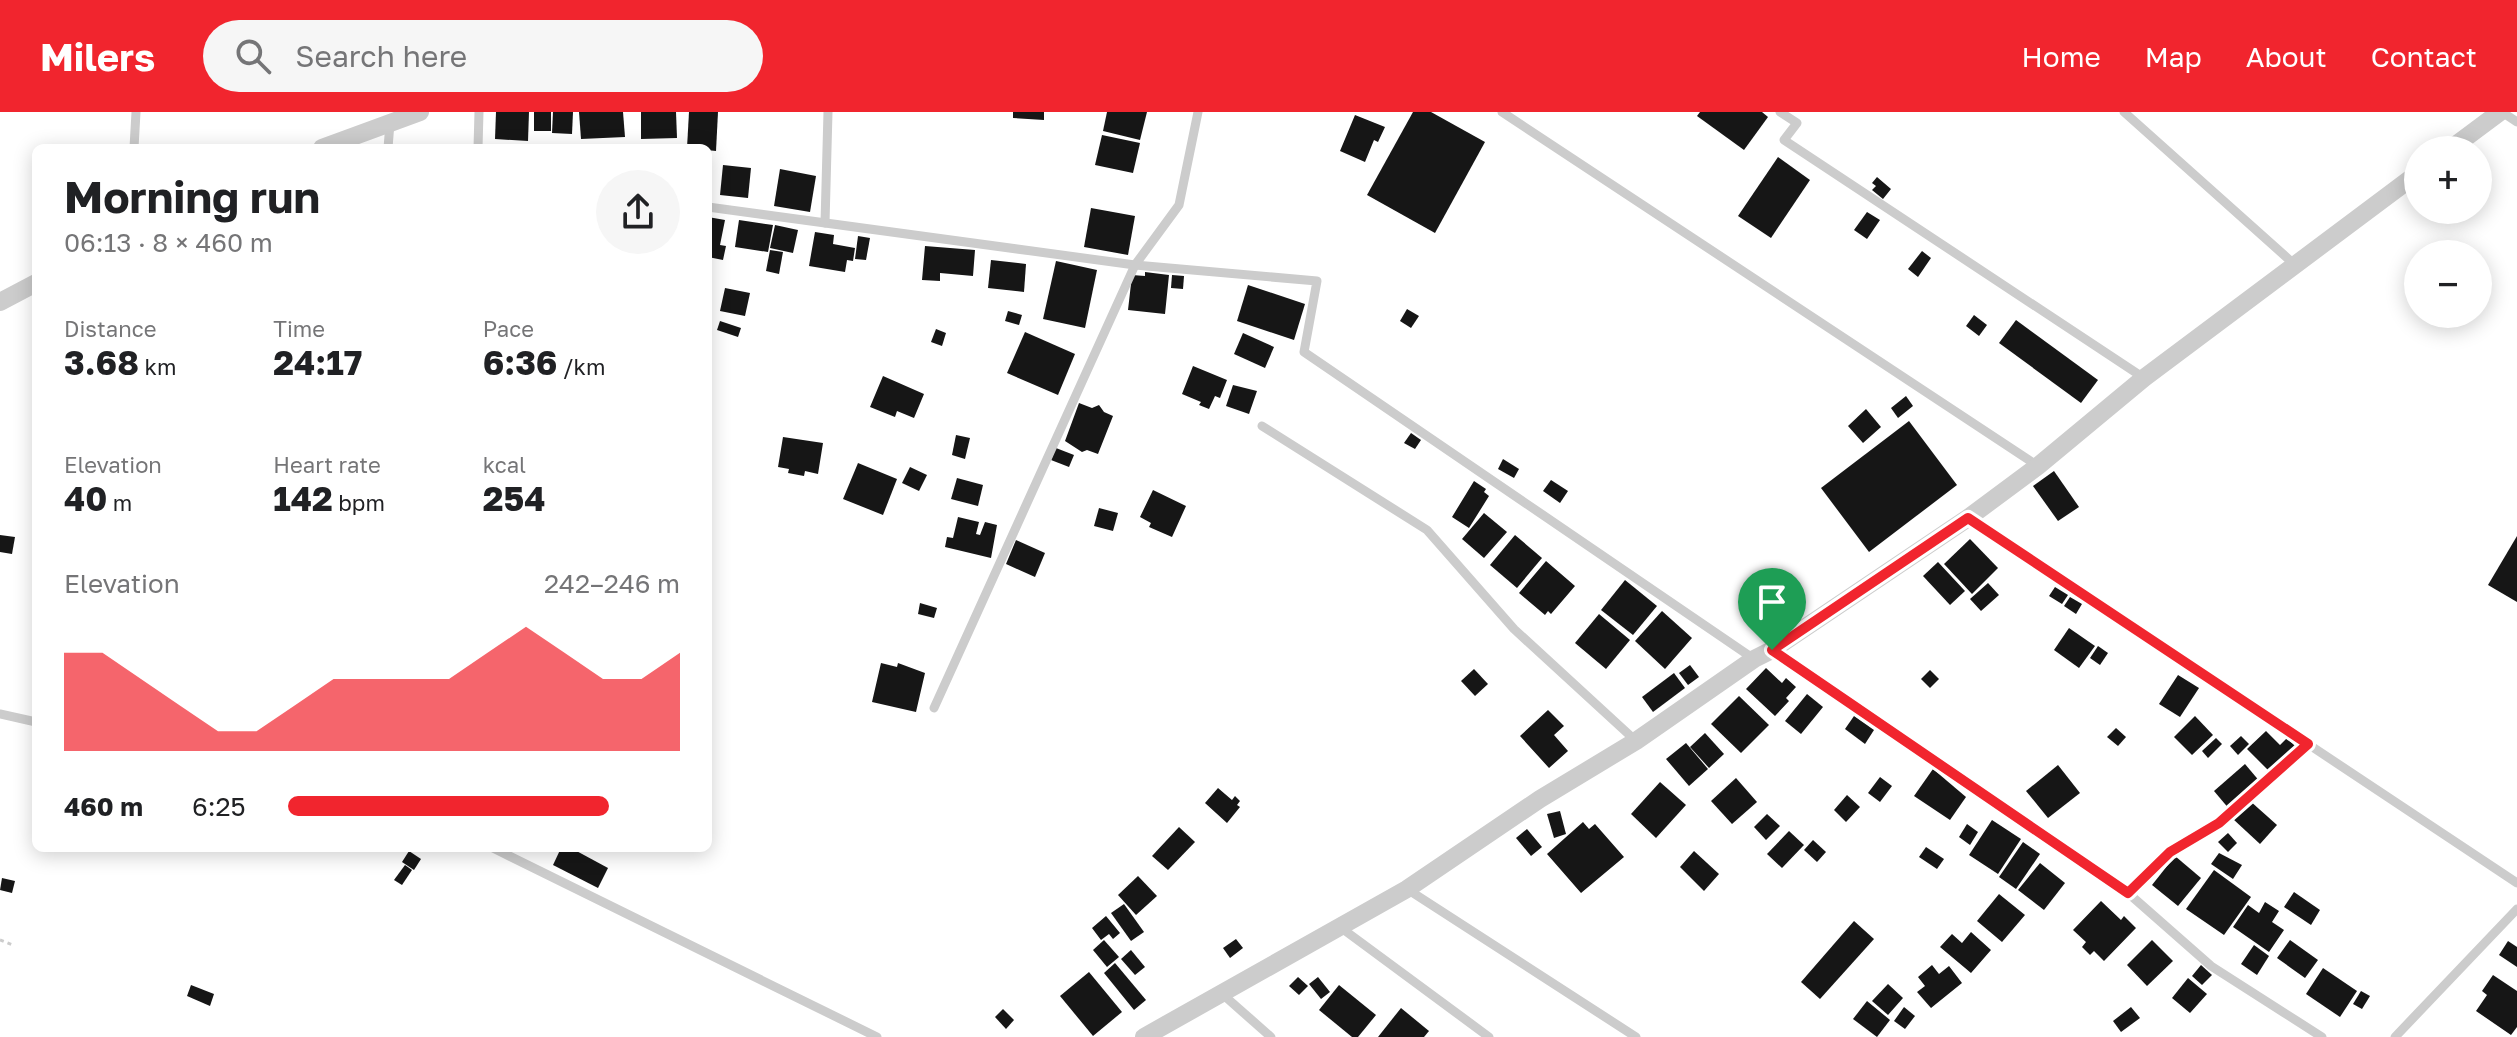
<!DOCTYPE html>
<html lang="en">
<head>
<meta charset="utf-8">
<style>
  body { margin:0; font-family:"Golos Text",sans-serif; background:#f6f6f6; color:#202124; height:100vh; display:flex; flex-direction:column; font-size:30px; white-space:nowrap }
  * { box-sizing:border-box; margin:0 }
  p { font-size:26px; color:#757577 }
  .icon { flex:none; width:44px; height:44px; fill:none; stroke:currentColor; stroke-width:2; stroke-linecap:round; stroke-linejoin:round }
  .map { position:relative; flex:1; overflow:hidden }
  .details { position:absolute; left:32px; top:32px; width:680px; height:708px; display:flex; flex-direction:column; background:#fff; border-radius:12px; box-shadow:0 4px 20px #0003 }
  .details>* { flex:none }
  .buttons { position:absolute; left:2404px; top:24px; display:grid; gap:16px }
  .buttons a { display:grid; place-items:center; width:88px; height:88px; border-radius:50%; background:#fff; box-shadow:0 4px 20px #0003; font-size:40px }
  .pin { position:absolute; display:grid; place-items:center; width:68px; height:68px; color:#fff; margin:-82px -34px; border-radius:50% 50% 50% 0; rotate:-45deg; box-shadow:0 0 8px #0007 }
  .pin .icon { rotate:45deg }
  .round { display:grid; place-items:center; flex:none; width:84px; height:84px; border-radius:42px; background:#f6f6f6 }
  .summary { display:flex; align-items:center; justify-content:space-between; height:136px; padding:0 32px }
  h1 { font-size:44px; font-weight:700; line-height:60px }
  .stats { display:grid; grid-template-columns:repeat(3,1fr); gap:12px; height:136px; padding:8px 32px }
  .stats div { display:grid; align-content:center }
  .stats b { font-size:34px; font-weight:700 }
  .stats small { font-size:22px; font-weight:400 }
  .stats p { font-size:22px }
  .chart { height:224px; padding:16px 32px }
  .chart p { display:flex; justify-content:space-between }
  .chart svg { width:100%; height:144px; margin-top:8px; fill:#f1252e; opacity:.7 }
  ul { padding:0 32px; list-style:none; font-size:26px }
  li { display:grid; grid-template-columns:128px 96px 1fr; align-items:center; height:60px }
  li i { height:20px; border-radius:10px; background:#f1252e }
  header { display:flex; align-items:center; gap:48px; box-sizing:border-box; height:112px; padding:0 40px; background:#f1252e; color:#fff }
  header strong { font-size:38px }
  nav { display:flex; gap:44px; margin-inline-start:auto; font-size:28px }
  .search { width:560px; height:72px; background:#f6f6f6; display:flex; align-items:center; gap:20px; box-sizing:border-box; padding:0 28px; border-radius:44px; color:#757577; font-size:30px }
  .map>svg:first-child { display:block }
</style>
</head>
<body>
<header>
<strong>Milers</strong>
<div class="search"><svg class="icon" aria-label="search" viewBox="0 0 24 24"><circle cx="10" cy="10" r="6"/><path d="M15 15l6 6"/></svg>Search here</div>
<nav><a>Home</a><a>Map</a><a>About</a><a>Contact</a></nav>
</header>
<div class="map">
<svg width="2517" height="925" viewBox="0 0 2517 925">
  <rect width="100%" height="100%" fill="#fff"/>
  <!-- building -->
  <g fill="#161616">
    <path d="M496 0H529L528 29 495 27Z"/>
    <rect x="534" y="0" width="17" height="19"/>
    <path d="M553 0H573L572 22 552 21Z"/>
    <path d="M579 0H623L625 25 581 27Z"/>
    <path d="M641 0H676L677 26 641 27Z"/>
    <path d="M689 0H718L716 39 687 36Z"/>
    <path d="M1013 0H1044V8L1013 6Z"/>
    <path d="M1107 0H1147L1140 28 1103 19Z"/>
    <path d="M1413 0H1431L1485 30 1435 121 1367 83Z"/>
    <path d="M1700 0H1762L1768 5 1744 38 1697 4Z"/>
    <path d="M1355 3 1385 15 1378 30 1374 28 1365 50 1340 39Z"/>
    <path d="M1102 23 1140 31 1133 61 1095 53Z"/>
    <path d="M1778 45 1810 68 1771 126 1738 104Z"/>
    <path d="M723 53 751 56 748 86 720 83Z"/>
    <path d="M780 57 816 64 810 100 774 94Z"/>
    <path d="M1877 65 1891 77 1883 87 1872 78 1876 74 1872 71Z"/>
    <path d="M1091 96 1135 104 1128 143 1084 135Z"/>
    <path d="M1867 100 1880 108 1867 127 1854 118Z"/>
    <path d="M708 105 725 108 720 133 726 134 723 148 708 145Z"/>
    <path d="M739 108 773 113 768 140 735 135Z"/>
    <path d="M775 113 798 118 793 141 770 136Z"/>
    <path d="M815 120 834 123 833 132 855 136 853 149 847 148 845 160 809 154Z"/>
    <path d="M858 124 870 126 866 148 855 147Z"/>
    <path d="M925 134 975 138 973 164 940 161V169L922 168Z"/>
    <path d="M770 138 783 140 779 162 766 159Z"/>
    <path d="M1922 139 1931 146 1918 165 1908 157Z"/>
    <path d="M991 148 1026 152 1024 180 988 176Z"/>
    <path d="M1056 149 1097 158 1085 216 1043 207Z"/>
    <path d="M1145 160 1169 163 1165 202 1128 198 1132 163 1145 164Z"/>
    <path d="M1172 163 1184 164 1183 177 1171 176Z"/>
    <path d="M1248 173 1305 192 1294 228 1237 209Z"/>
    <path d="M725 176 750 181 745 204 720 199Z"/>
    <path d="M1407 197 1419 204 1411 216 1400 209Z"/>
    <path d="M1008 199 1022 203 1019 213 1005 209Z"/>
    <path d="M1974 203 1987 213 1979 224 1966 214Z"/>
    <path d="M2016 208 2098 268 2081 291 1999 231Z"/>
    <path d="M720 209 741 216 738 225 717 218Z"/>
    <path d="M936 217 946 221 942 234 931 230Z"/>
    <path d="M1025 220 1075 242 1058 283 1007 261Z"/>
    <path d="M1243 221 1274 235 1265 256 1234 242Z"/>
    <path d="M1193 254 1227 268 1220 286 1215 284 1209 297 1199 293 1201 290 1182 282Z"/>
    <path d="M883 264 924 282 914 306 897 299 895 305 870 295Z"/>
    <path d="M1233 273 1257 279 1249 302 1226 294Z"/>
    <path d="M1906 284 1913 294 1898 306 1891 296Z"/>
    <path d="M1079 291 1092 296 1099 293 1104 300 1113 304 1098 342 1087 338 1082 340 1065 329Z"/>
    <path d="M1866 297 1881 315 1863 331 1848 314Z"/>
    <path d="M1909 309 1957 373 1869 440 1821 376Z"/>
    <path d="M1411 321 1421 328 1415 337 1404 331Z"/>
    <path d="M956 323 970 326 965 347 952 343Z"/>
    <path d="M783 325 823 331 818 362 805 359 804 364 788 361 789 357 778 355Z"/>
    <path d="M1056 336 1074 343 1069 355 1051 348Z"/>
    <path d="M1503 347 1519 357 1514 366 1498 357Z"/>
    <path d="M858 351 897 367 883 403 843 387Z"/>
    <path d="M910 355 927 363 919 379 902 371Z"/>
    <path d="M2054 359 2079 395 2058 409 2033 374Z"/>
    <path d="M957 366 983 373 978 394 951 387Z"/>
    <path d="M1551 368 1568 379 1560 391 1543 379Z"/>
    <path d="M1474 369 1486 377 1484 380 1489 384 1469 416 1452 405Z"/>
    <path d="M1153 378 1186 394 1172 425 1149 415 1151 411 1140 405Z"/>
    <path d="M1099 396 1118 401 1113 419 1094 414Z"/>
    <path d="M1484 401 1507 420 1484 446 1462 427Z"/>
    <path d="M958 405 979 410 976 422 980 423 985 410 997 413 991 446 945 435 947 425 953 426Z"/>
    <path d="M0 423 15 425 12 442 0 440Z"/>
    <path d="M1515 423 1542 446 1517 476 1490 453Z"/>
    <path d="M2517 424V490L2488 473Z"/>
    <path d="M1970 427 1998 456 1972 482 1944 452Z"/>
    <path d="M1016 428 1045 441 1035 465 1006 452Z"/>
    <path d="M1546 449 1575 474 1551 502 1548 499 1545 503 1519 481Z"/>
    <path d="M1938 450 1965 479 1950 493 1923 464Z"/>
    <path d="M1625 468 1657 494 1633 523 1601 498Z"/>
    <path d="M1988 471 1999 483 1981 499 1970 487Z"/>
    <path d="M2055 475 2068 483 2062 492 2049 484Z"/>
    <path d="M2070 485 2082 492 2076 502 2064 494Z"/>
    <path d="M920 491 937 496 934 506 918 502Z"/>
    <path d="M1662 499 1692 526 1665 557 1635 529Z"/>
    <path d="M1599 502 1630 528 1606 557 1575 531Z"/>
    <path d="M2069 516 2095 534 2079 556 2054 538Z"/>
    <path d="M2098 534 2108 541 2100 553 2090 546Z"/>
    <path d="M881 551 897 555 898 551 925 561 916 600 872 590Z"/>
    <path d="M1690 553 1699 565 1688 573 1679 561Z"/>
    <path d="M1766 556 1782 571 1786 566 1796 575 1786 586 1789 589 1775 604 1746 577Z"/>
    <path d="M1474 557 1488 572 1475 584 1461 569Z"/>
    <path d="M1930 558 1939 567 1930 576 1921 567Z"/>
    <path d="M1674 561 1685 576 1653 600 1642 585Z"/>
    <path d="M2178 563 2199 576 2180 605 2159 592Z"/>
    <path d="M1807 582 1823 595 1801 622 1785 609Z"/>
    <path d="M1739 584 1769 613 1741 641 1711 612Z"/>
    <path d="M1548 598 1564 614 1554 623 1568 639 1549 656 1520 624Z"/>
    <path d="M1854 604 1874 618 1865 632 1845 617Z"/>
    <path d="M2195 604 2213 623 2192 643 2174 625Z"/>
    <path d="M2116 616 2126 625 2118 634 2107 625Z"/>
    <path d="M2266 619 2280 633 2287 626 2295 634 2288 641 2291 644 2272 662 2247 637Z"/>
    <path d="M1705 621 1724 642 1709 656 1690 635Z"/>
    <path d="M2241 624 2249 632 2238 643 2230 634Z"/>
    <path d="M2216 626 2222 632 2208 646 2202 639Z"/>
    <path d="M1686 631 1708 657 1689 674 1666 647Z"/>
    <path d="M2245 652 2261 671 2230 698 2214 679Z"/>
    <path d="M2058 653 2080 681 2048 706 2026 679Z"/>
    <path d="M1933 657 1966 685 1950 708 1914 684Z"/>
    <path d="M1880 665 1892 674 1880 690 1868 681Z"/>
    <path d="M1736 666 1757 690 1732 712 1711 689Z"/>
    <path d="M1660 670 1686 693 1656 726 1631 702Z"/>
    <path d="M1218 676 1232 688 1235 684 1240 689 1237 693 1240 695 1227 711 1205 691Z"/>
    <path d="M1847 683 1860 695 1846 710 1834 698Z"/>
    <path d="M2249 688 2277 713 2260 732 2233 707Z"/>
    <path d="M1560 699 1566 722 1554 726 1547 702Z"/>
    <path d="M1767 702 1780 714 1766 728 1754 715Z"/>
    <path d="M1992 708 2021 727 1998 762 1969 743Z"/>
    <path d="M1583 710 1589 717 1595 712 1624 745 1581 781 1547 742Z"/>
    <path d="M1967 712 1978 720 1970 733 1959 725Z"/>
    <path d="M1179 715 1195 730 1168 758 1152 744Z"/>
    <path d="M1527 717 1542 735 1531 744 1516 726Z"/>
    <path d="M1789 719 1804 733 1782 756 1767 742Z"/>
    <path d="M2228 721 2237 731 2228 740 2218 730Z"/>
    <path d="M1813 728 1826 740 1817 750 1804 738Z"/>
    <path d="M2023 730 2040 742 2016 777 1999 765Z"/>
    <path d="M1926 735 1944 747 1937 757 1919 745Z"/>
    <path d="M561 736H571L608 756 598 776 553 753Z"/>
    <path d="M409 739 421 747 414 758 402 750Z"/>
    <path d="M1694 739 1719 762 1704 779 1680 755Z"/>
    <path d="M2219 741 2242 753 2233 767 2211 752Z"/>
    <path d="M2175 744 2201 766 2178 794 2152 773Z"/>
    <path d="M2040 751 2065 771 2044 798 2018 778Z"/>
    <path d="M405 753 412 758 402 773 394 768Z"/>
    <path d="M2214 758 2251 785 2224 823 2186 797Z"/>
    <path d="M1138 764 1157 784 1136 803 1118 783Z"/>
    <path d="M2 766 15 769 12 781 0 778Z"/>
    <path d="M2294 780 2320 798 2311 813 2284 795Z"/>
    <path d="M1999 782 2025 803 2002 830 1977 809Z"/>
    <path d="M2101 789 2121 808 2124 804 2136 816 2104 849 2094 839 2090 843 2082 835 2086 830 2073 818Z"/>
    <path d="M2265 790 2279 799 2272 810 2284 818 2269 840 2233 815 2248 793 2259 801Z"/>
    <path d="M1124 792 1144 820 1131 829 1111 801Z"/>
    <path d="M1106 804 1120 821 1113 827 1109 822 1101 828 1092 816Z"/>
    <path d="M1854 809 1874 827 1820 887 1801 870Z"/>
    <path d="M1971 820 1991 838 1971 861 1940 835 1952 822 1962 831Z"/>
    <path d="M1236 827 1243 836 1230 846 1223 836Z"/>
    <path d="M1104 828 1119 845 1107 855 1093 838Z"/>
    <path d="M2152 828 2173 849 2147 874 2127 853Z"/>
    <path d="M2290 828 2318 848 2305 866 2277 846Z"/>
    <path d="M2508 829 2517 835V855L2499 843Z"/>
    <path d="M2254 833 2269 844 2257 863 2241 852Z"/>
    <path d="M1131 838 1145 855 1135 863 1121 847Z"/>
    <path d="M1115 851 1146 888 1134 898 1104 861Z"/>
    <path d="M1932 853 1939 862 1949 854 1962 871 1931 896 1917 880 1925 874 1918 865Z"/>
    <path d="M2201 853 2212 863 2202 873 2192 864Z"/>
    <path d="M2323 856 2357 879 2340 905 2306 882Z"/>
    <path d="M1089 860 1122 900 1093 924 1060 884Z"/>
    <path d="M2493 863 2517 879V915L2511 923 2476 899 2487 883 2482 879Z"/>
    <path d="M1298 865 1308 874 1299 883 1289 874Z"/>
    <path d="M1318 865 1330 880 1321 887 1309 872Z"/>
    <path d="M2188 866 2207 882 2190 901 2172 886Z"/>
    <path d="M1888 872 1903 886 1888 903 1872 889Z"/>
    <path d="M191 873 214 882 210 894 187 884Z"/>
    <path d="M1339 873 1376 903 1358 925H1352L1319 898Z"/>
    <path d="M2361 879 2370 884 2362 897 2353 892Z"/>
    <path d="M1867 889 1890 908 1877 925 1853 907Z"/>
    <path d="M1904 895 1915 904 1905 917 1894 909Z"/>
    <path d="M2131 895 2140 906 2121 920 2113 909Z"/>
    <path d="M1401 896 1429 919 1424 925H1378Z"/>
    <path d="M1003 897 1014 908 1006 917 995 905Z"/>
  </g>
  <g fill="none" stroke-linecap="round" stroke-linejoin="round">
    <!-- path -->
    <path stroke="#ccc" stroke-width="3" stroke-dasharray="4 4" stroke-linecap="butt" d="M0 828 13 833"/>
    <!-- service -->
    <g stroke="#ccc" stroke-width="9">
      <path d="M1502 0 2038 354"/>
      <path d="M1780 0 1797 11 1784 28 2144 266"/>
      <path d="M2124 0 2294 152"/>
      <path d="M2502 0 2517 10"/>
      <path d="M134 36 136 0"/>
      <path d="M388 36 390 11"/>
      <path d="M478 36 479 0"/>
      <path d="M708 95 1135 153 1317 169 1304 240 1754 547"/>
      <path d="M825 111 828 0"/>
      <path d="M1262 314 1427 418 1514 517 1636 629"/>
      <path d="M1968 406 2517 771"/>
      <path d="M1772 538 2128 781 2211 854 2322 925"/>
      <path d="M934 596 1135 153 1179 93 1198 0"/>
      <path d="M0 602 36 610"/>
      <path d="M493 736 877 925"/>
      <path d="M1407 777 1636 925"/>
      <path d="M2128 781 2170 740 2219 711 2308 632"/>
      <path d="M1340 815 1489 925"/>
      <path d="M1220 880 1271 925"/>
      <path d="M2395 925 2517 797"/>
    </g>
    <!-- minor -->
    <g stroke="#ccc" stroke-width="18">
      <path d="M322 36 420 0"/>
      <path d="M2449 38 2500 0"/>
      <path d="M0 190 36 171"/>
      <path d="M1144 925 1407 777 1540 687 1636 629 1754 547 1772 538 1968 406 2038 354 2144 266 2418 61"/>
    </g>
  </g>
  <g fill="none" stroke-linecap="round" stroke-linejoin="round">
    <!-- route casing -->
    <g stroke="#fff" stroke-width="16">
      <path id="route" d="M1968 406 2308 632 2219 711 2170 740 2128 781 1772 538Z"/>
    </g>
    <!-- route -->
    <use href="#route" stroke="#f1252e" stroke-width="10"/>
  </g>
</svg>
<div class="buttons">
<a>+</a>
<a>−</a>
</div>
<div class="pin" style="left:1772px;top:538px;background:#1e9e55"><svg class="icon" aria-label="arrive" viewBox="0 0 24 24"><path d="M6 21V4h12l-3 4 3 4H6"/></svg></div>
<section class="details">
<div class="summary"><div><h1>Morning run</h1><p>06:13 · 8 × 460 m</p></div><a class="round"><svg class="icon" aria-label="share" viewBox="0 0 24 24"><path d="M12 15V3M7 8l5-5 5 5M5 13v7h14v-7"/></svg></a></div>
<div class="stats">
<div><p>Distance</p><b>3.68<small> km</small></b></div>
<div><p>Time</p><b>24:17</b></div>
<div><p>Pace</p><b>6:36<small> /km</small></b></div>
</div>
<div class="stats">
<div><p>Elevation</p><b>40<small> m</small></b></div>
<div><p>Heart rate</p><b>142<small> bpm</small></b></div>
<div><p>kcal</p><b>254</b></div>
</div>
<div class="chart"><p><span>Elevation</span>242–246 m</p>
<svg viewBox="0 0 160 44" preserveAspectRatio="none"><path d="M0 44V14L10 14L20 22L30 30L40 38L50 38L60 30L70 22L80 22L90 22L100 22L110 14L120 6L130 14L140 22L150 22L160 14V44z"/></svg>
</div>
<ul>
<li><b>460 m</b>6:25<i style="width:82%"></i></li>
</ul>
</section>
</div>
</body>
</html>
